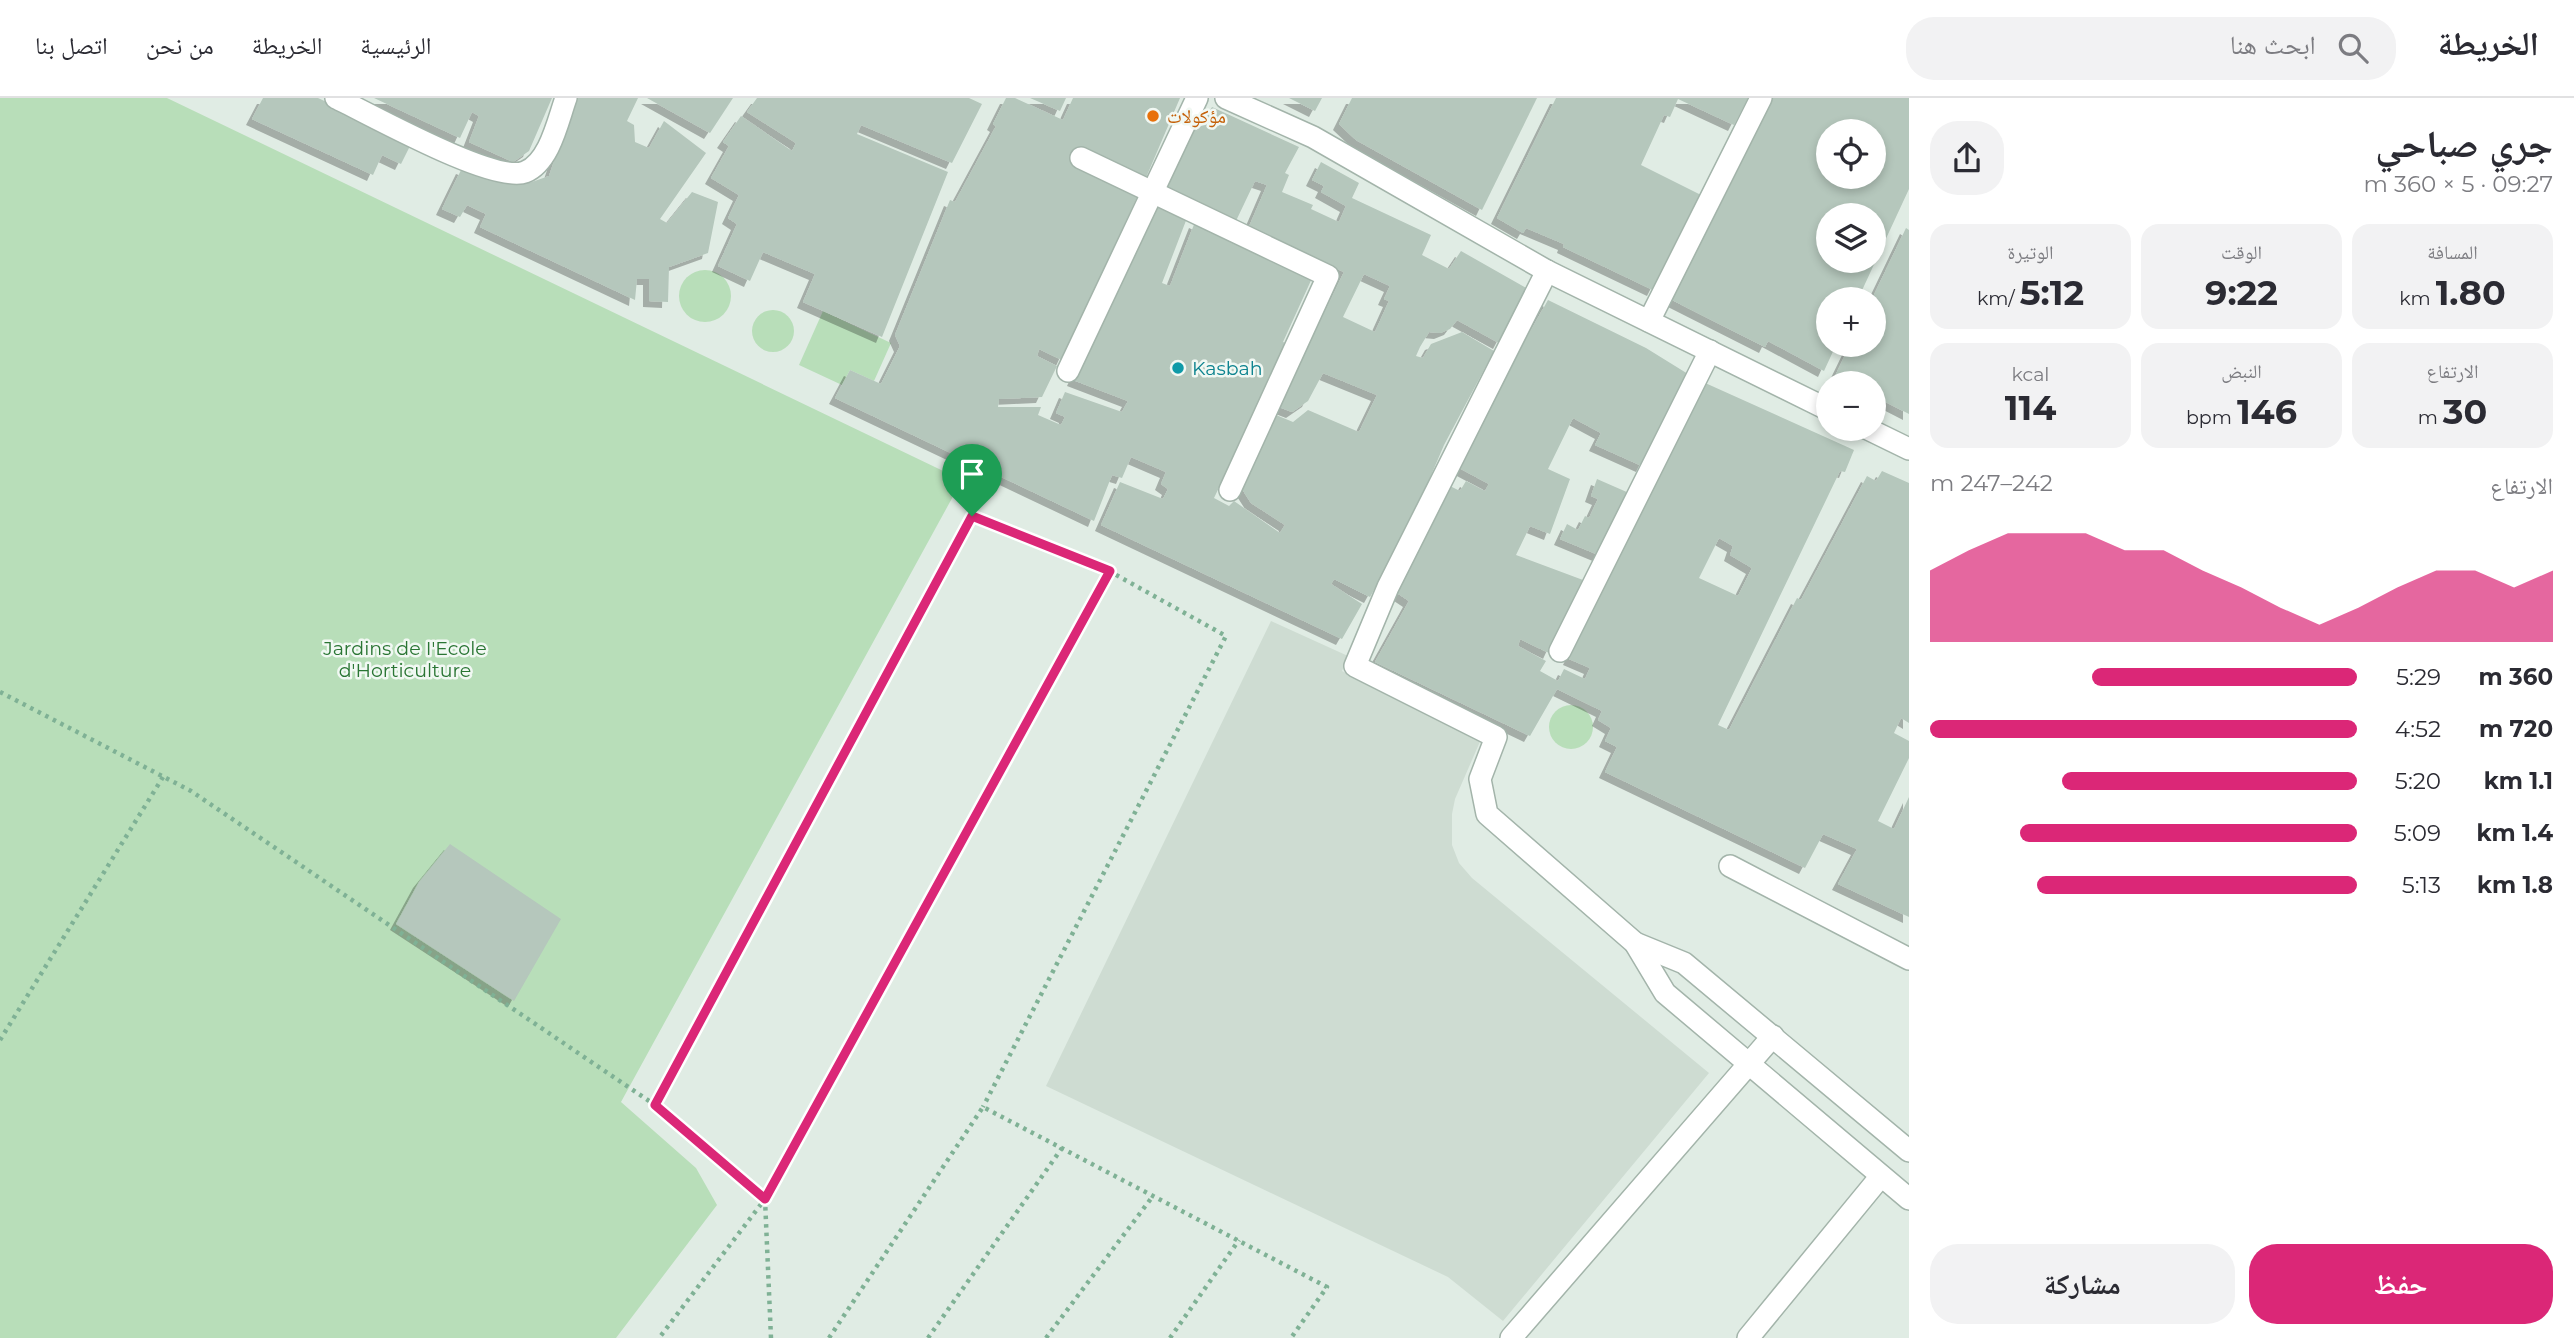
<!DOCTYPE html>
<html lang="ar">
<head>
<meta charset="utf-8">
<style>
  body { margin:0; font-family:Montserrat,"Noto Naskh Arabic",sans-serif; background:#f2f2f3; color:#2b2b33; direction:rtl; height:100vh; display:flex; flex-direction:column; font-size:26px; white-space:nowrap }
  * { box-sizing:border-box; margin:0 }
  p { font-size:23px; color:#7c7c81 }
  .icon { flex:none; width:38px; height:38px; fill:none; stroke:currentColor; stroke-width:2; stroke-linecap:round; stroke-linejoin:round }
  .map { position:relative; flex:1; overflow:hidden; direction:ltr }
  .panel { display:flex; flex-direction:column; background:#fff; width:665px }
  .panel>* { flex:none }
  .fabs { position:absolute; left:1816px; top:21px; display:grid; gap:14px }
  .fabs a { display:grid; place-items:center; width:70px; height:70px; border-radius:50%; background:#fff; box-shadow:0 4px 10px #0003; font-size:35px }
  .pin { position:absolute; display:grid; place-items:center; width:60px; height:60px; color:#fff; margin:-72px -30px; border-radius:50% 50% 50% 0; rotate:-45deg; box-shadow:0 0 7px #0007 }
  .pin .icon { rotate:45deg }
  .round { display:grid; place-items:center; flex:none; width:74px; height:74px; border-radius:28px; background:#f2f2f3 }
  .summary { display:flex; align-items:center; justify-content:space-between; height:119px; padding:0 21px }
  h1 { font-size:38px; font-weight:700; line-height:52px }
  .metrics { display:grid; grid-template-columns:repeat(3,1fr); gap:10px; height:119px; padding:7px 21px }
  .metrics div { display:grid; align-content:center; border-radius:18px; background:#f2f2f3; text-align:center }
  .metrics b { font-size:35px; font-weight:700 }
  .metrics small { font-size:19px; font-weight:400 }
  .metrics p { font-size:19px }
  .chart { height:196px; padding:14px 21px }
  .chart p { display:flex; justify-content:space-between }
  .chart svg { width:100%; height:126px; margin-top:7px; fill:#db2777; opacity:.7 }
  .action { display:flex; gap:14px; margin-top:auto; padding:14px 21px }
  .action a { flex:1; height:80px; border-radius:28px; background:#db2777; color:#fff; font-size:28px; font-weight:700; line-height:80px; text-align:center }
  .action a+a { background:#f2f2f3; color:#2b2b33 }
  ul { padding:0 21px; list-style:none; font-size:23px }
  li { display:grid; grid-template-columns:112px 84px 1fr; align-items:center; height:52px }
  li i { height:18px; border-radius:9px; background:#db2777 }
  header { display:flex; align-items:center; gap:42px; box-sizing:border-box; height:98px; padding:0 35px; background:#fff; border-bottom:2px solid #e1e1e2 }
  header strong { font-size:33px }
  nav { display:flex; gap:38px; margin-inline-start:auto; font-size:24px }
  .search { width:490px; height:63px; background:#f2f2f3; display:flex; align-items:center; gap:18px; box-sizing:border-box; padding:0 24px; border-radius:28px; color:#7c7c81; font-size:26px }
  main { display:flex; flex:1; min-height:0 }
  .map>svg:first-child { display:block }
</style>
</head>
<body>
<header>
<strong>الخريطة</strong>
<div class="search"><svg class="icon" aria-label="search" viewBox="0 0 24 24"><circle cx="10" cy="10" r="6"/><path d="M15 15l6 6"/></svg>ابحث هنا</div>
<nav><a>الرئيسية</a><a>الخريطة</a><a>من نحن</a><a>اتصل بنا</a></nav>
</header>
<main>
<section class="panel">
<div class="summary"><div><h1>جري صباحي</h1><p>09:27 · 5 × 360 m</p></div><a class="round"><svg class="icon" aria-label="share" viewBox="0 0 24 24"><path d="M12 15V3M7 8l5-5 5 5M5 13v7h14v-7"/></svg></a></div>
<div class="metrics">
<div><p>المسافة</p><b>1.80<small> km</small></b></div>
<div><p>الوقت</p><b>9:22</b></div>
<div><p>الوتيرة</p><b>5:12<small> /km</small></b></div>
</div>
<div class="metrics">
<div><p>الارتفاع</p><b>30<small> m</small></b></div>
<div><p>النبض</p><b>146<small> bpm</small></b></div>
<div><p>kcal</p><b>114</b></div>
</div>
<div class="chart"><p><span>الارتفاع</span>242–247 m</p>
<svg viewBox="0 0 160 44" preserveAspectRatio="none"><path d="M0 44V19L10 12L20 6L30 6L40 6L50 12L60 12L70 19L80 25L90 32L100 38L110 32L120 25L130 19L140 19L150 25L160 19V44z"/></svg>
</div>
<ul>
<li><b>360 m</b>5:29<i style="width:62%"></i></li>
<li><b>720 m</b>4:52<i style="width:100%"></i></li>
<li><b>1.1 km</b>5:20<i style="width:69%"></i></li>
<li><b>1.4 km</b>5:09<i style="width:79%"></i></li>
<li><b>1.8 km</b>5:13<i style="width:75%"></i></li>
</ul>
<div class="action"><a>حفظ</a><a>مشاركة</a></div>
</section>
<div class="map">
<svg width="1909" height="1240" viewBox="0 0 1909 1240">
  <defs>
    <filter id="shadow"><feDropShadow dx="-6" dy="6" stdDeviation="0" flood-color="#0004"/></filter>
  </defs>
  <rect width="100%" height="100%" fill="#e0ece4"/>
  <!-- built -->
  <path fill="#cedcd2" d="M1271 523 1348 558 1342 573 1482 639 1455 701 1452 716V747L1459 765 1472 780 1709 975 1503 1223 1448 1179 1046 988Z"/>
  <!-- green -->
  <g fill="#b8deb9">
    <path d="M0 0H167L962 382 621 1004 696 1070 717 1107 616 1240H0Z"/>
    <circle cx="705" cy="198" r="26"/>
    <circle cx="773" cy="233" r="21"/>
    <path d="M823 213 891 245 874 283 850 272 842 287 799 267Z"/>
    <circle cx="1571" cy="629" r="22"/>
  </g>
  <!-- building -->
  <g fill="#b5c7bc" fill-rule="evenodd" filter="url(#shadow)">
    <path d="M263 0H318L412 44 401 66 382 57 373 77 252 21Z"/>
    <path d="M374 0H552L529 53 513 64 469 44 479 18 472 14 460 40Z"/>
    <path d="M576 0H638L627 23 634 27 635 44 649 50 664 23 706 55 660 121 667 125 692 94 718 104 708 155 669 169 668 204 649 203V181H637L635 202 480 129 486 116 467 107 460 119 442 111 462 70 496 83 529 85 549 78Z"/>
    <path d="M647 0H733L710 35Z"/>
    <path d="M757 0H969L982 6 952 65 861 27 857 36 948 74 882 239 803 204 815 176 763 154 750 183 718 168 737 126 728 120 739 97 711 80 729 48 723 44 741 18 792 53 796 45 747 14Z"/>
    <path d="M1006 0H1015L1063 22 1073 0H1180L1145 82 1076 53 1071 63 1139 95 1062 262 1039 251 1037 258 1057 268 1042 299 999 301 998 309H1041L1038 317 1061 327 1065 319 1056 315 1065 294 1122 314 1128 303 1073 282 1157 104 1187 120 1162 185 1170 188 1195 124 1313 178 1283 244 1288 246 1214 400 1229 408 1234 403 1280 435 1285 427 1251 405 1242 391 1276 317 1293 324 1308 312 1359 334 1377 297 1323 275 1308 303 1292 314 1279 309 1344 174 1248 131 1267 87 1255 83 1235 125 1165 92 1194 30 1198 33 1212 9 1299 49 1285 75 1289 77 1282 94 1313 107 1311 111 1339 124 1346 108 1321 94 1324 88 1312 82 1321 64 1359 85 1352 100 1431 137 1422 157 1449 171 1461 153 1528 191 1499 245 1457 222 1450 231 1440 235 1429 234 1420 249 1416 258 1423 260 1431 246 1462 234 1494 253 1444 347 1409 429 1370 499 1334 481 1331 486 1362 506 1342 541 1101 427 1120 384 1163 401 1168 391 1161 386 1166 374 1131 359 1122 380 1112 377 1094 423 835 300 850 272 881 286 900 248 895 237 950 102 955 104 996 28 993 26ZM1364 176 1390 188 1384 201 1389 203 1375 234 1343 219Z"/>
    <path d="M1030 0H1066L1060 13Z"/>
    <path d="M1289 0H1322L1315 13Z"/>
    <path d="M1352 0H1537L1482 112 1356 42 1339 26Z"/>
    <path d="M1556 0H1748L1734 27 1678 1 1670 19 1664 17 1641 67 1701 97 1653 192 1563 149 1564 146 1526 130 1523 135 1497 120Z"/>
    <path d="M1769 0H1909V91L1858 201H1829V247H1836L1824 273 1768 243 1765 249 1668 200ZM1829 33H1874V79H1829ZM1829 117H1874V163H1829Z"/>
    <path d="M1906 130 1909 132V316L1874 298V285H1849L1835 278 1850 247H1874L1872 201Z"/>
    <path d="M1548 202 1646 250 1688 276 1642 368 1595 347 1601 335 1573 320 1548 371 1570 381 1550 436 1530 428 1516 457 1583 482 1549 555 1520 541 1518 548 1546 563 1540 573 1558 583 1564 571 1585 581 1590 570 1569 561 1703 284 1854 352 1845 374 1840 373 1718 627 1729 632 1797 500 1801 502 1867 378 1876 383 1882 373 1909 385V625L1901 620 1894 635 1909 643V660L1878 723 1894 731 1909 699V819L1838 786 1857 751 1823 736 1805 770 1605 674 1617 649 1605 643 1611 630 1598 622 1602 613 1557 591 1530 638 1375 564 1409 503 1394 493 1450 388 1460 393 1466 383 1485 393 1489 386 1461 371 1501 285ZM1719 440 1733 448 1730 457 1752 470 1738 498 1699 480Z"/>
    <path d="M1597 381 1629 395 1601 458 1560 441 1567 426 1578 432 1585 418 1589 420 1598 401 1591 398Z"/>
    <path d="M450 746 561 821 514 903 396 826 419 784Z"/>
  </g>
  <g fill="none" stroke-linecap="round" stroke-linejoin="round">
    <!-- minor casing -->
    <g stroke="#a3b4aa" stroke-width="24">
      <g id="minor">
        <path d="M336 0C370 16 494 86 525 74 550 64 558 22 566 0"/>
        <path d="M1226 0 1313 39 1547 173 1829 312"/>
        <path d="M1081 60 1328 178 1230 392"/>
        <path d="M1547 173 1388 489 1355 568 1496 639 1480 681 1487 716 1635 845 1665 895 1909 1101"/>
        <path d="M1649 223 1761 0"/>
        <path d="M1068 273 1197 0"/>
        <path d="M1868 331 1909 351"/>
        <path d="M1560 553 1710 253"/>
        <path d="M1730 768 1909 861"/>
        <path d="M1635 845 1684 865 1909 1053"/>
        <path d="M1511 1240 1773 938"/>
        <path d="M1748 1240 1881 1078"/>
      </g>
    </g>
    <!-- path -->
    <g stroke="#7fb195" stroke-width="4.5" stroke-dasharray="3.5 5" stroke-linecap="butt">
      <path d="M0 594 191 693 655 1007 765 1101 659 1240"/>
      <path d="M0 942 163 679"/>
      <path d="M655 1007 972 418 1109 473 1226 538 983 1009"/>
      <path d="M771 1240 765 1101 1109 473"/>
      <path d="M829 1240 983 1009 1327 1189 1291 1240"/>
      <path d="M928 1240 1062 1050"/>
      <path d="M1046 1240 1153 1098"/>
      <path d="M1170 1240 1239 1142"/>
    </g>
    <!-- minor -->
    <use href="#minor" stroke="#fff" stroke-width="21"/>
  </g>
  <g fill="none" stroke-linecap="round" stroke-linejoin="round">
    <!-- route casing -->
    <g stroke="#fff" stroke-width="14">
      <path id="route" d="M972 418 1110 473 765 1101 655 1007Z"/>
    </g>
    <!-- route -->
    <use href="#route" stroke="#db2777" stroke-width="9"/>
  </g>
  <!-- markers -->
  <circle fill="#e8710a" stroke="#f1f8f3" stroke-width="2.5" cx="1153" cy="18" r="7"/>
  <circle fill="#0f9aa8" stroke="#f1f8f3" stroke-width="2.5" cx="1178" cy="270" r="7"/>
  <g text-anchor="middle" dominant-baseline="central" stroke-width="5" stroke-linejoin="round" paint-order="stroke">
    <!-- food labels -->
    <g font-size="19" fill="#c56008" stroke="#f1f8f3" text-anchor="start">
      <text x="1167" y="18">مؤكولات</text>
    </g>
    <!-- culture labels -->
    <g font-size="19" fill="#0d838f" stroke="#f1f8f3" text-anchor="start">
      <text x="1192" y="270">Kasbah</text>
    </g>
    <!-- park labels -->
    <g font-size="19" fill="#297533" stroke="#f1f8f3">
      <text x="405" y="550">Jardins de I'Ecole<tspan x="405" dy="22">d'Horticulture</tspan></text>
    </g>
  </g>
</svg>
<div class="fabs">
<a><svg class="icon" aria-label="locate" viewBox="0 0 24 24"><circle cx="12" cy="12" r="6"/><path d="M12 2v4M12 18v4M2 12h4M18 12h4"/></svg></a>
<a><svg class="icon" aria-label="layers" viewBox="0 0 24 24"><path d="M12 4l9 5-9 5-9-5zM3 14l9 5 9-5"/></svg></a>
<a>+</a>
<a>−</a>
</div>
<div class="pin" style="left:972px;top:418px;background:#1e9e55"><svg class="icon" aria-label="arrive" viewBox="0 0 24 24"><path d="M6 21V4h12l-3 4 3 4H6"/></svg></div>
</div>
</main>
</body>
</html>
